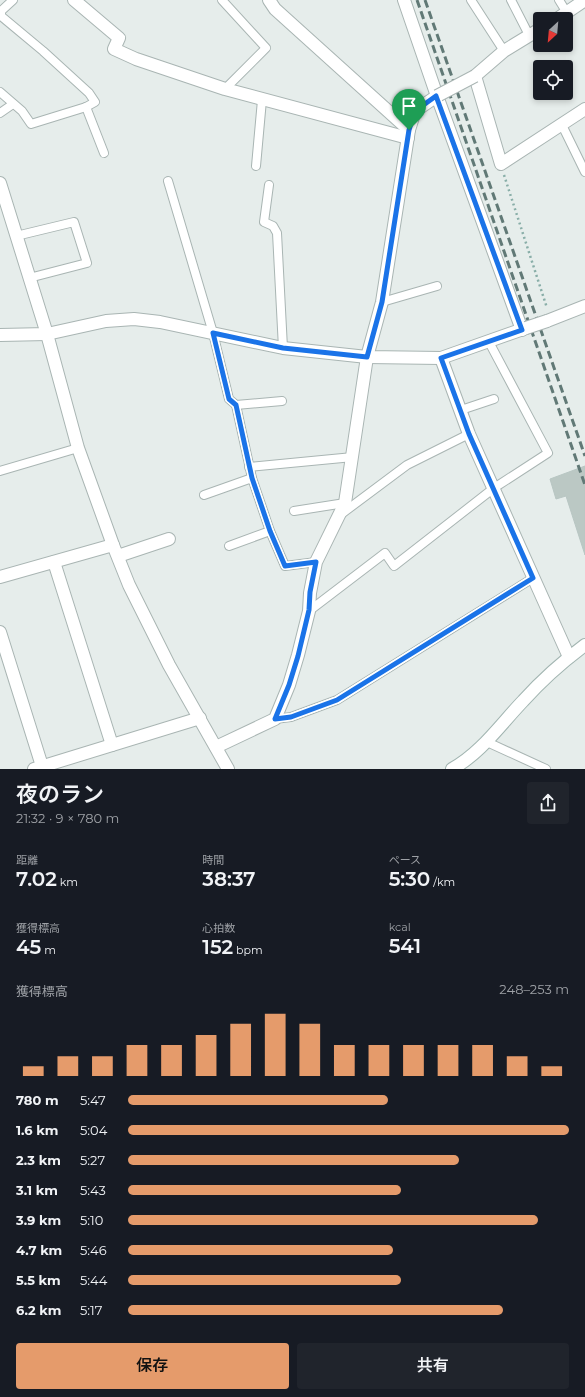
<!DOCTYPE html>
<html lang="ja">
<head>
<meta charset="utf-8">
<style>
  body { margin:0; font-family:Montserrat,"Noto Sans JP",sans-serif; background:#20242c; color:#f1f3f6; height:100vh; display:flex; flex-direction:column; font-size:15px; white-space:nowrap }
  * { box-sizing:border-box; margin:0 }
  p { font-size:13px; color:#9ea1a6 }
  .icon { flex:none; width:22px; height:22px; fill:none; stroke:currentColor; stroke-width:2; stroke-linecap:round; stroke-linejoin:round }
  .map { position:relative; height:769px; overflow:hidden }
  .sheet { display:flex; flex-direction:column; background:#171b24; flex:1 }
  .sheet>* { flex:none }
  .needle { width:26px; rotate:206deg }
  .buttons { position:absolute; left:533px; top:12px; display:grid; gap:8px }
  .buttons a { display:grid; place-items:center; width:40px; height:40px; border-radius:4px; background:#171b24; box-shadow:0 2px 6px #0003; font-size:20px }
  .pin { position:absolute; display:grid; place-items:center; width:34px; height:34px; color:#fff; margin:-41px -17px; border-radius:50% 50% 50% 0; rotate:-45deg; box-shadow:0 0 4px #0007 }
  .pin .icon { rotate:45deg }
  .round { display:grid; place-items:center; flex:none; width:42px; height:42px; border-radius:4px; background:#20242c }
  .summary { display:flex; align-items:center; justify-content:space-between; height:68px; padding:0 16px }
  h1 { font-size:22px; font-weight:600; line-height:30px }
  .stats { display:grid; grid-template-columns:repeat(3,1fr); gap:6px; height:68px; padding:4px 16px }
  .stats div { display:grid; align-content:center }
  .stats b { font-size:20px; font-weight:600 }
  .stats small { font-size:11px; font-weight:400 }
  .stats p { font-size:11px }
  .chart { height:112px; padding:8px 16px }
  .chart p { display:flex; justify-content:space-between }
  .chart svg { width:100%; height:72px; margin-top:4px; stroke:#e59b6b; stroke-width:6 }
  .primary-button { display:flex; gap:8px; margin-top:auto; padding:8px 16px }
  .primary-button a { flex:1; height:46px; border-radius:4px; background:#e59b6b; color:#111; font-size:16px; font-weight:600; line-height:46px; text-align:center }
  .primary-button a+a { background:#20242c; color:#f1f3f6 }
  ul { padding:0 16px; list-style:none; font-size:13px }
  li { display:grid; grid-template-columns:64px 48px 1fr; align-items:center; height:30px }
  li i { height:10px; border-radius:5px; background:#e59b6b }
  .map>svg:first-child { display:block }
</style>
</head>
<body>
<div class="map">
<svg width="585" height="769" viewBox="0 0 585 769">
  <rect width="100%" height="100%" fill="#e6edeb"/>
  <!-- building -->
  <path fill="#bbc8c4" stroke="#b8c6c3" d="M585 466V555L566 496 556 499 550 479Z"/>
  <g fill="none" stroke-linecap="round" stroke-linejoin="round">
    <!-- lane casing -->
    <g stroke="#a9b5b3" stroke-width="10">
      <g id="lane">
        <path d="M222 0 266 48 225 89"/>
        <path d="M471 0 504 51"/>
        <path d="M511 0 529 35"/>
        <path d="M559 0 567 13"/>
        <path d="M0 92 22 111 31 124 86 107 95 102 89 93 43 51 1 16V11L13 0"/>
        <path d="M86 107 104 153"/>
        <path d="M0 113 13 104"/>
        <path d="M562 125 585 172"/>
        <path d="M256 166 262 100"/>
        <path d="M168 181 213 333 229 399 236 405"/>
        <path d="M269 185 264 222 273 226 277 233 283 348"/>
        <path d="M16 236 74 222 87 263 29 278"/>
        <path d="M382 302 437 286"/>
        <path d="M282 401 236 405 252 478 270 531 285 566 316 562"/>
        <path d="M461 410 494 399"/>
        <path d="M249 467 353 457"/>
        <path d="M0 471 78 448"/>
        <path d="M204 495 252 478"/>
        <path d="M294 511 345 503"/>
        <path d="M340 515 407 465 469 434"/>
        <path d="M229 546 270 531"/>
        <path d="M309 611 385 553 394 566 494 488 548 453 489 342"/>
        <path d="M275 719 291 717 337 700 533 578"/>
        <path d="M487 742 546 769"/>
      </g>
    </g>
    <!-- street casing -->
    <g stroke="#a9b5b3" stroke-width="14">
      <g id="street">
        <path d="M74 0 119 38 114 49 136 59 225 89 408 138"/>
        <path d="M269 0 275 9 409 130"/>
        <path d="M404 0 437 96 522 330"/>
        <path d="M557 19 585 0"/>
        <path d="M540 29 504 51 475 76 501 164 585 109"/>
        <path d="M0 183 47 334 78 448 113 545 129 585 169 665 228 769"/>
        <path d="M547 321 585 306"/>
        <path d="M0 335 47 334 106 321 134 319 160 322 283 348 367 357 441 358 526 328"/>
        <path d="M441 358 469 434 569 657"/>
        <path d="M118 556 169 539"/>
        <path d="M54 562 112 745"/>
        <path d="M0 577 113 545"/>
        <path d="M0 632 42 766"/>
        <path d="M216 747 275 719 289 685 298 655 309 611 310 593 316 562 345 503 367 357 382 302 409 130 415 111 437 96"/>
        <path d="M34 769 200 718"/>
      </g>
    </g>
    <!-- secondary casing -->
    <g stroke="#a2b5b1" stroke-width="14">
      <path id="secondary" d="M452 769C481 753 500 725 523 701 542 680 562 662 585 645"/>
    </g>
    <!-- path -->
    <path stroke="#89aea8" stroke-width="2.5" stroke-dasharray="2 3" stroke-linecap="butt" d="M504 175 547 308"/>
    <!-- lane -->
    <use href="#lane" stroke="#fff" stroke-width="8"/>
    <!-- street -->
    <use href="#street" stroke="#fff" stroke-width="12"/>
    <!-- secondary -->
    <use href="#secondary" stroke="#fff" stroke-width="12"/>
    <!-- rail -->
    <g stroke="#617976" stroke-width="3" stroke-dasharray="8 4" stroke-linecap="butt">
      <path d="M417 0 585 485"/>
      <path d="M425 0 585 456"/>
    </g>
    <!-- street-bridge casing -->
    <g stroke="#a9b5b3" stroke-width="14" stroke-linecap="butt">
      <g id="street-bridge">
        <path d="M437 96 475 76"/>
        <path d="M526 328 547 321"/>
      </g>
    </g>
    <!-- street-bridge -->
    <use href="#street-bridge" stroke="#fff" stroke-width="12"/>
  </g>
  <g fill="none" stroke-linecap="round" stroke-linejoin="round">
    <!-- route casing -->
    <g stroke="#fff" stroke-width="8">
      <path id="route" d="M436 96 522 330 441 358 469 434 533 578 337 700 291 717 275 719 289 685 298 656 309 610 310 592 316 562 285 566 270 531 252 478 236 405 229 399 213 333 283 348 367 357 382 302 409 130 415 111Z"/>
    </g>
    <!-- route -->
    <use href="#route" stroke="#1a73e8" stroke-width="5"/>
  </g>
</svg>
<div class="buttons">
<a><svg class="needle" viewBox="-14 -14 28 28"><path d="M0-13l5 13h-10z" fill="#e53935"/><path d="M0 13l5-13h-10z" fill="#9ea1a6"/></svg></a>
<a><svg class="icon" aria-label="locate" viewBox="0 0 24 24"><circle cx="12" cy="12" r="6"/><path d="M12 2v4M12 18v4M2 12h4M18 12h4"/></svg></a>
</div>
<div class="pin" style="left:409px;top:130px;background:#1e9e55"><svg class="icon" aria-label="arrive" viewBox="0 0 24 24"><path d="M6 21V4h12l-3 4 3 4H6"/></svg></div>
</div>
<section class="sheet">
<div class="summary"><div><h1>夜のラン</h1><p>21:32 · 9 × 780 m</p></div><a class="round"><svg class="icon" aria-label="share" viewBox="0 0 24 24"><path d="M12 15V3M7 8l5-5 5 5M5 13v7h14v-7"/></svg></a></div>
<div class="stats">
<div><p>距離</p><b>7.02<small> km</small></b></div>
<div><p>時間</p><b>38:37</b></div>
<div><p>ペース</p><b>5:30<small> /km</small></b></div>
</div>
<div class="stats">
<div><p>獲得標高</p><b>45<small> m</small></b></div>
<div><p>心拍数</p><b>152<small> bpm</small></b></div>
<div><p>kcal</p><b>541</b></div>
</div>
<div class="chart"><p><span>獲得標高</span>248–253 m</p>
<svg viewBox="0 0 160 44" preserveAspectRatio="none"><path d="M5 44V38M15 44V32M25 44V32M35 44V25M45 44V25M55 44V19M65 44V12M75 44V6M85 44V12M95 44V25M105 44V25M115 44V25M125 44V25M135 44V25M145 44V32M155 44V38"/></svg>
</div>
<ul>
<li><b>780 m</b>5:47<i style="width:59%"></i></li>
<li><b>1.6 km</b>5:04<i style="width:100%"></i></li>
<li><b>2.3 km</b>5:27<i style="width:75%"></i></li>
<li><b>3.1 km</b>5:43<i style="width:62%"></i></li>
<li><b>3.9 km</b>5:10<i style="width:93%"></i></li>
<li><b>4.7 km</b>5:46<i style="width:60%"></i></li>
<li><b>5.5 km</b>5:44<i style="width:62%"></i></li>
<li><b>6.2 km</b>5:17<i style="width:85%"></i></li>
</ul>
<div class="primary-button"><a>保存</a><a>共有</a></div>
</section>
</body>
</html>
